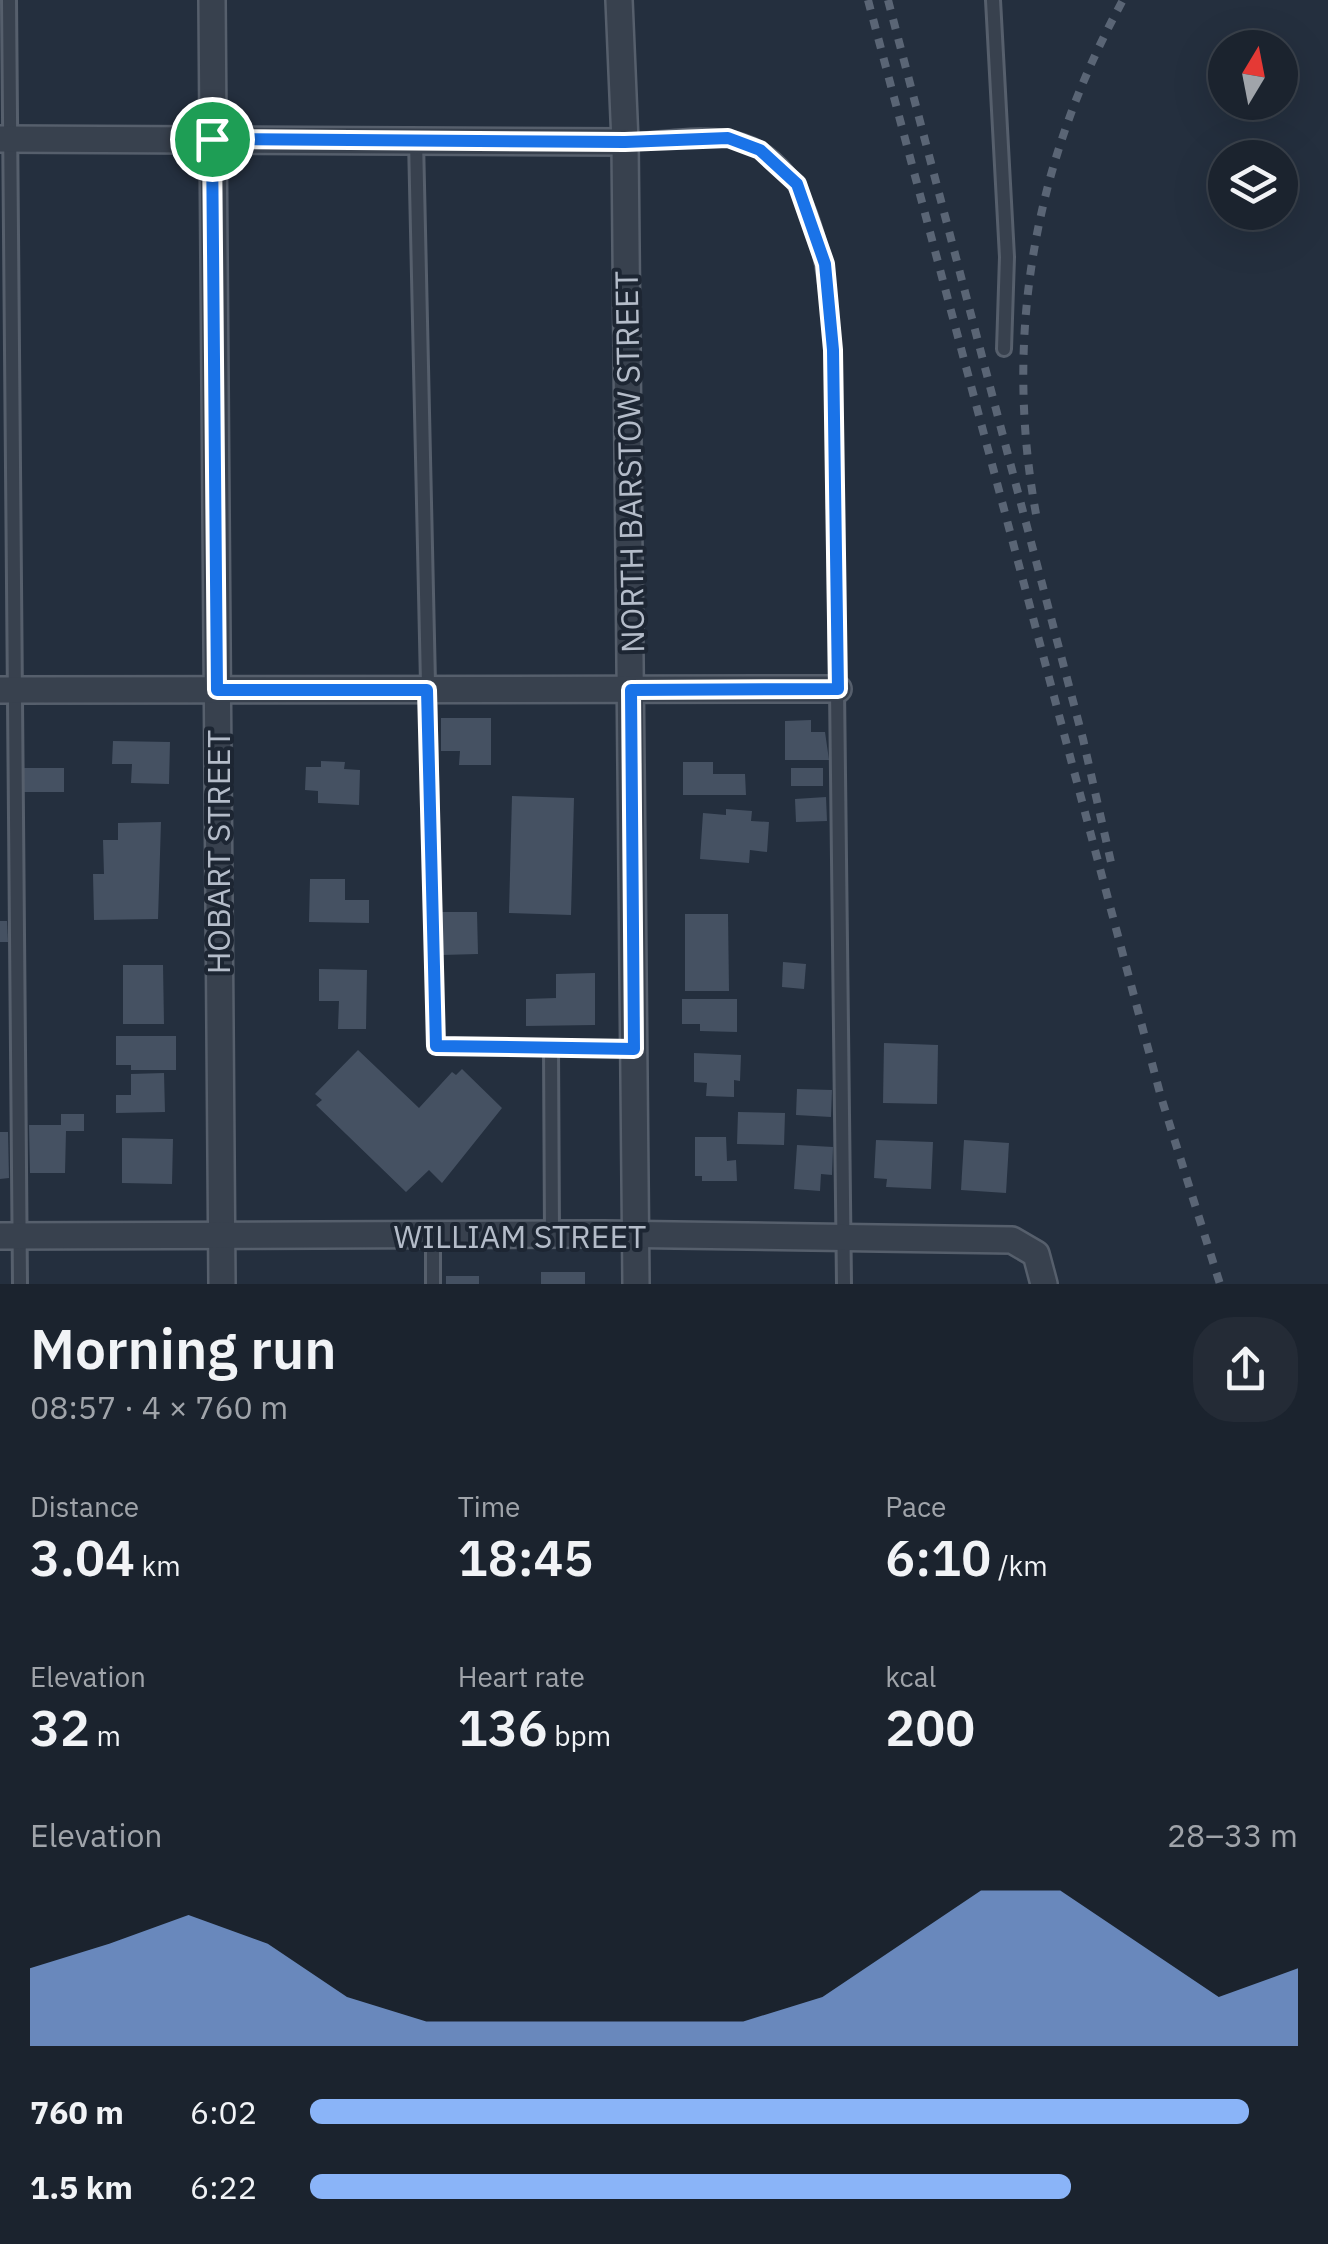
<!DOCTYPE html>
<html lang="en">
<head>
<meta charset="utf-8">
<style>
  body { margin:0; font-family:"IBM Plex Sans",sans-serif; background:#242b36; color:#f1f3f6; height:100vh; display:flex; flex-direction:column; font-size:38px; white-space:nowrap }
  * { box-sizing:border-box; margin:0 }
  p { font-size:32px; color:#a0a4aa }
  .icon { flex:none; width:55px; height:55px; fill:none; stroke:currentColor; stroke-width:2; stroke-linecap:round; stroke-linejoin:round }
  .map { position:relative; height:1284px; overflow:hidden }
  .drawer { display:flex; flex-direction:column; background:#1b232e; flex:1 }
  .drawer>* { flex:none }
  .needle { width:65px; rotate:10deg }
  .fabs { position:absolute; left:1208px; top:30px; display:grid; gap:20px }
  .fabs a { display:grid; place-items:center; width:90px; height:90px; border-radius:50%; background:#1b232e; box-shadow:0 10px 40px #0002,0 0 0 2px #39404a; font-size:50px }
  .pin { position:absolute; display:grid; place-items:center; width:85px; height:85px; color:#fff; margin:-42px; border:5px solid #fff; border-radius:50%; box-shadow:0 2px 10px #0007 }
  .round { display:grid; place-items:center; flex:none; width:105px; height:105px; border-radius:40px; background:#242b36 }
  .summary { display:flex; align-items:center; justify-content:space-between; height:170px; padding:0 30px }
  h1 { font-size:55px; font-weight:600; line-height:75px }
  .stats { display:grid; grid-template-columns:repeat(3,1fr); gap:15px; height:170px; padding:10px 30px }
  .stats div { display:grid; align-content:center }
  .stats b { font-size:50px; font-weight:600 }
  .stats small { font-size:28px; font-weight:400 }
  .stats p { font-size:28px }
  .chart { height:280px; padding:20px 30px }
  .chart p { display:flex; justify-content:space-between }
  .chart svg { width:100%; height:180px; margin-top:10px; fill:#8ab4f8; opacity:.7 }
  ul { padding:0 30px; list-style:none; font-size:32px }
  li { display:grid; grid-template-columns:160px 120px 1fr; align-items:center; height:75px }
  li i { height:25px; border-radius:12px; background:#8ab4f8 }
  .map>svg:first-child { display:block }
</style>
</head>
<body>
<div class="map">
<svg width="1328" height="1284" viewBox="0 0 1328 1284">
  <rect width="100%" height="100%" fill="#242f3e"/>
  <!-- building -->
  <g fill="#455162">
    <path d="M441 718H491V765H459L460 751H441Z"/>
    <path d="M811 720V732H825L829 760H785V721Z"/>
    <path d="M113 741 170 742 169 784 131 783 132 764H112Z"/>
    <path d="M321 761 345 762 344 769 360 770 359 805 318 803V791L305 790 306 767H321Z"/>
    <path d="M683 762H713V774H745L746 795H683Z"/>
    <path d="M23 768H64V792H24Z"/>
    <rect x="791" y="768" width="32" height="18"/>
    <path d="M512 796 574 798 571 915 509 913Z"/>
    <path d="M826 797 827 821 796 822 795 799Z"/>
    <path d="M726 809 752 811 751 821 769 822 767 852 750 850 749 863 700 859 703 813 726 815Z"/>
    <path d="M161 822 158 919 94 920 93 874H104L103 840H118V823Z"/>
    <path d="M310 879H345V900H369V923L309 922Z"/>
    <path d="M441 912H477L478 954 442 955Z"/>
    <path d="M685 914H728L729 991H685Z"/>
    <path d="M0 921H7L8 942H0Z"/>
    <path d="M783 962 806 964 804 989 782 987Z"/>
    <path d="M123 965H163L164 1024H123Z"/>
    <path d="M319 969 367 970 366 1029H338L339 1001H319Z"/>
    <path d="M595 973V1025L526 1026V999L556 998V974Z"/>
    <path d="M682 999H737V1032L700 1031V1024H682Z"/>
    <path d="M116 1036H176V1070H131V1065H116Z"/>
    <path d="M884 1043 938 1045 937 1104 883 1103Z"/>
    <path d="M358 1050 419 1108 452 1072 456 1075 462 1069 502 1108 442 1183 429 1170 406 1192 316 1105 322 1100 315 1094Z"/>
    <path d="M694 1053 741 1055 740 1081 734 1080V1097L706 1096 707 1083 694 1082Z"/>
    <path d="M164 1073 165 1112 116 1113V1095H131V1074Z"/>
    <path d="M797 1089 832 1090 831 1117 796 1115Z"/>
    <path d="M738 1112 785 1113 784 1145 737 1144Z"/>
    <path d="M61 1114H84V1131H66L65 1173H30L29 1125H61Z"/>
    <path d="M0 1132H8L9 1178 0 1179Z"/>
    <path d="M695 1137H726L727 1161 736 1160 737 1181H702V1176H695Z"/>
    <path d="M122 1138 173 1139 172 1184 122 1183Z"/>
    <path d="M876 1140 933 1142 931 1189 886 1187 887 1179 874 1178Z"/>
    <path d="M964 1140 1009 1143 1006 1193 961 1190Z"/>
    <path d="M797 1145 833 1147 832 1175 821 1174 820 1191 794 1189Z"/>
    <rect x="541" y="1272" width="44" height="12"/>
    <rect x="446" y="1276" width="33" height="8"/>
  </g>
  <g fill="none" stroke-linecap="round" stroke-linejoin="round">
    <!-- service casing -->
    <g stroke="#565f6c" stroke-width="18">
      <g id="service">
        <path d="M9 0 20 1284"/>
        <path d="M993 0 1007 257 1004 349"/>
        <path d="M416 140 436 1046 634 1049"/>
        <path d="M625 142C657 140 695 133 726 138 820 151 826 278 833 350L844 1284"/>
        <path d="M551 1048 552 1234"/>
        <path d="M433 1284V1235"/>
      </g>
    </g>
    <!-- minor casing -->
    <g stroke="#565f6c" stroke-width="30">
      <g id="minor">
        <path d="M212 0 222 1284"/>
        <path d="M619 0 625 142 636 1284"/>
        <path d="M0 139 625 142"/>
        <path d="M0 690 838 689"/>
        <path d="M0 1236 604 1234 1012 1240 1036 1254 1044 1284"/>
      </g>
    </g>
    <!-- service -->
    <use href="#service" stroke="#38414e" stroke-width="12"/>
    <!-- minor -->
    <use href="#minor" stroke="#38414e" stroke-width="25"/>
    <!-- rail -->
    <g stroke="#5a6575" stroke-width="8" stroke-dasharray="10 10" stroke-linecap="butt">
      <path d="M868 0 1161 1097 1220 1284"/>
      <path d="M888 0 1083 739 1113 871"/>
      <path d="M1036 514C1003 334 1035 160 1123 0"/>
    </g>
  </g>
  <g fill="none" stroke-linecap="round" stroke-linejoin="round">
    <!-- route casing -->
    <g stroke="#fff" stroke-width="20">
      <path id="route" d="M728 138 760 150 797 184 825 264 833 350 838 689 631 690 634 1049 436 1046 427 690H217L212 139 625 142Z"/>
    </g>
    <!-- route -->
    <use href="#route" stroke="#1a73e8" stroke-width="12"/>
  </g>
  <g text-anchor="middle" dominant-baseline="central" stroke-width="8" stroke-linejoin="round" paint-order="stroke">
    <!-- street labels -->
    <g font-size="32" fill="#b4bcc9" stroke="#1d2633">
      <text transform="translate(629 462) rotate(-91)">NORTH BARSTOW STREET</text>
      <text transform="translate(218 852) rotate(-90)">HOBART STREET</text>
      <text x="520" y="1236">WILLIAM STREET</text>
    </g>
  </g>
</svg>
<div class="fabs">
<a><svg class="needle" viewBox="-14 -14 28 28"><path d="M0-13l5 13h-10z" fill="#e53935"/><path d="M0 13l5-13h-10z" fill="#a0a4aa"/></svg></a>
<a><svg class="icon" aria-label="layers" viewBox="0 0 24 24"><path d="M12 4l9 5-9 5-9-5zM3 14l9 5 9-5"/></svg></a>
</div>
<div class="pin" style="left:212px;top:139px;background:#1e9e55"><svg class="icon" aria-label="arrive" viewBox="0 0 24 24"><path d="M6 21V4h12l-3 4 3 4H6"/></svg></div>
</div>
<section class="drawer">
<div class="summary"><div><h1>Morning run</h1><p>08:57 · 4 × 760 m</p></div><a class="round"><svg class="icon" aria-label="share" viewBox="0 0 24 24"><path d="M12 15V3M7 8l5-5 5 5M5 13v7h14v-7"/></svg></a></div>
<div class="stats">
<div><p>Distance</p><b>3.04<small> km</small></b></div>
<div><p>Time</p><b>18:45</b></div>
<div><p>Pace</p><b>6:10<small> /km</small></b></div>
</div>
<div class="stats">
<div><p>Elevation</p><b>32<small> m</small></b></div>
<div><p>Heart rate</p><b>136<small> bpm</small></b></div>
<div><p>kcal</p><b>200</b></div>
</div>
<div class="chart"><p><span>Elevation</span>28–33 m</p>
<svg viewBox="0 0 160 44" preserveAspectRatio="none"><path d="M0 44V25L10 19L20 12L30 19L40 32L50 38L60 38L70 38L80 38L90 38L100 32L110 19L120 6L130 6L140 19L150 32L160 25V44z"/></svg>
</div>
<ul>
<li><b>760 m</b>6:02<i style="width:95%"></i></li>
<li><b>1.5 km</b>6:22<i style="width:77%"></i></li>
</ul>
</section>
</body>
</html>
